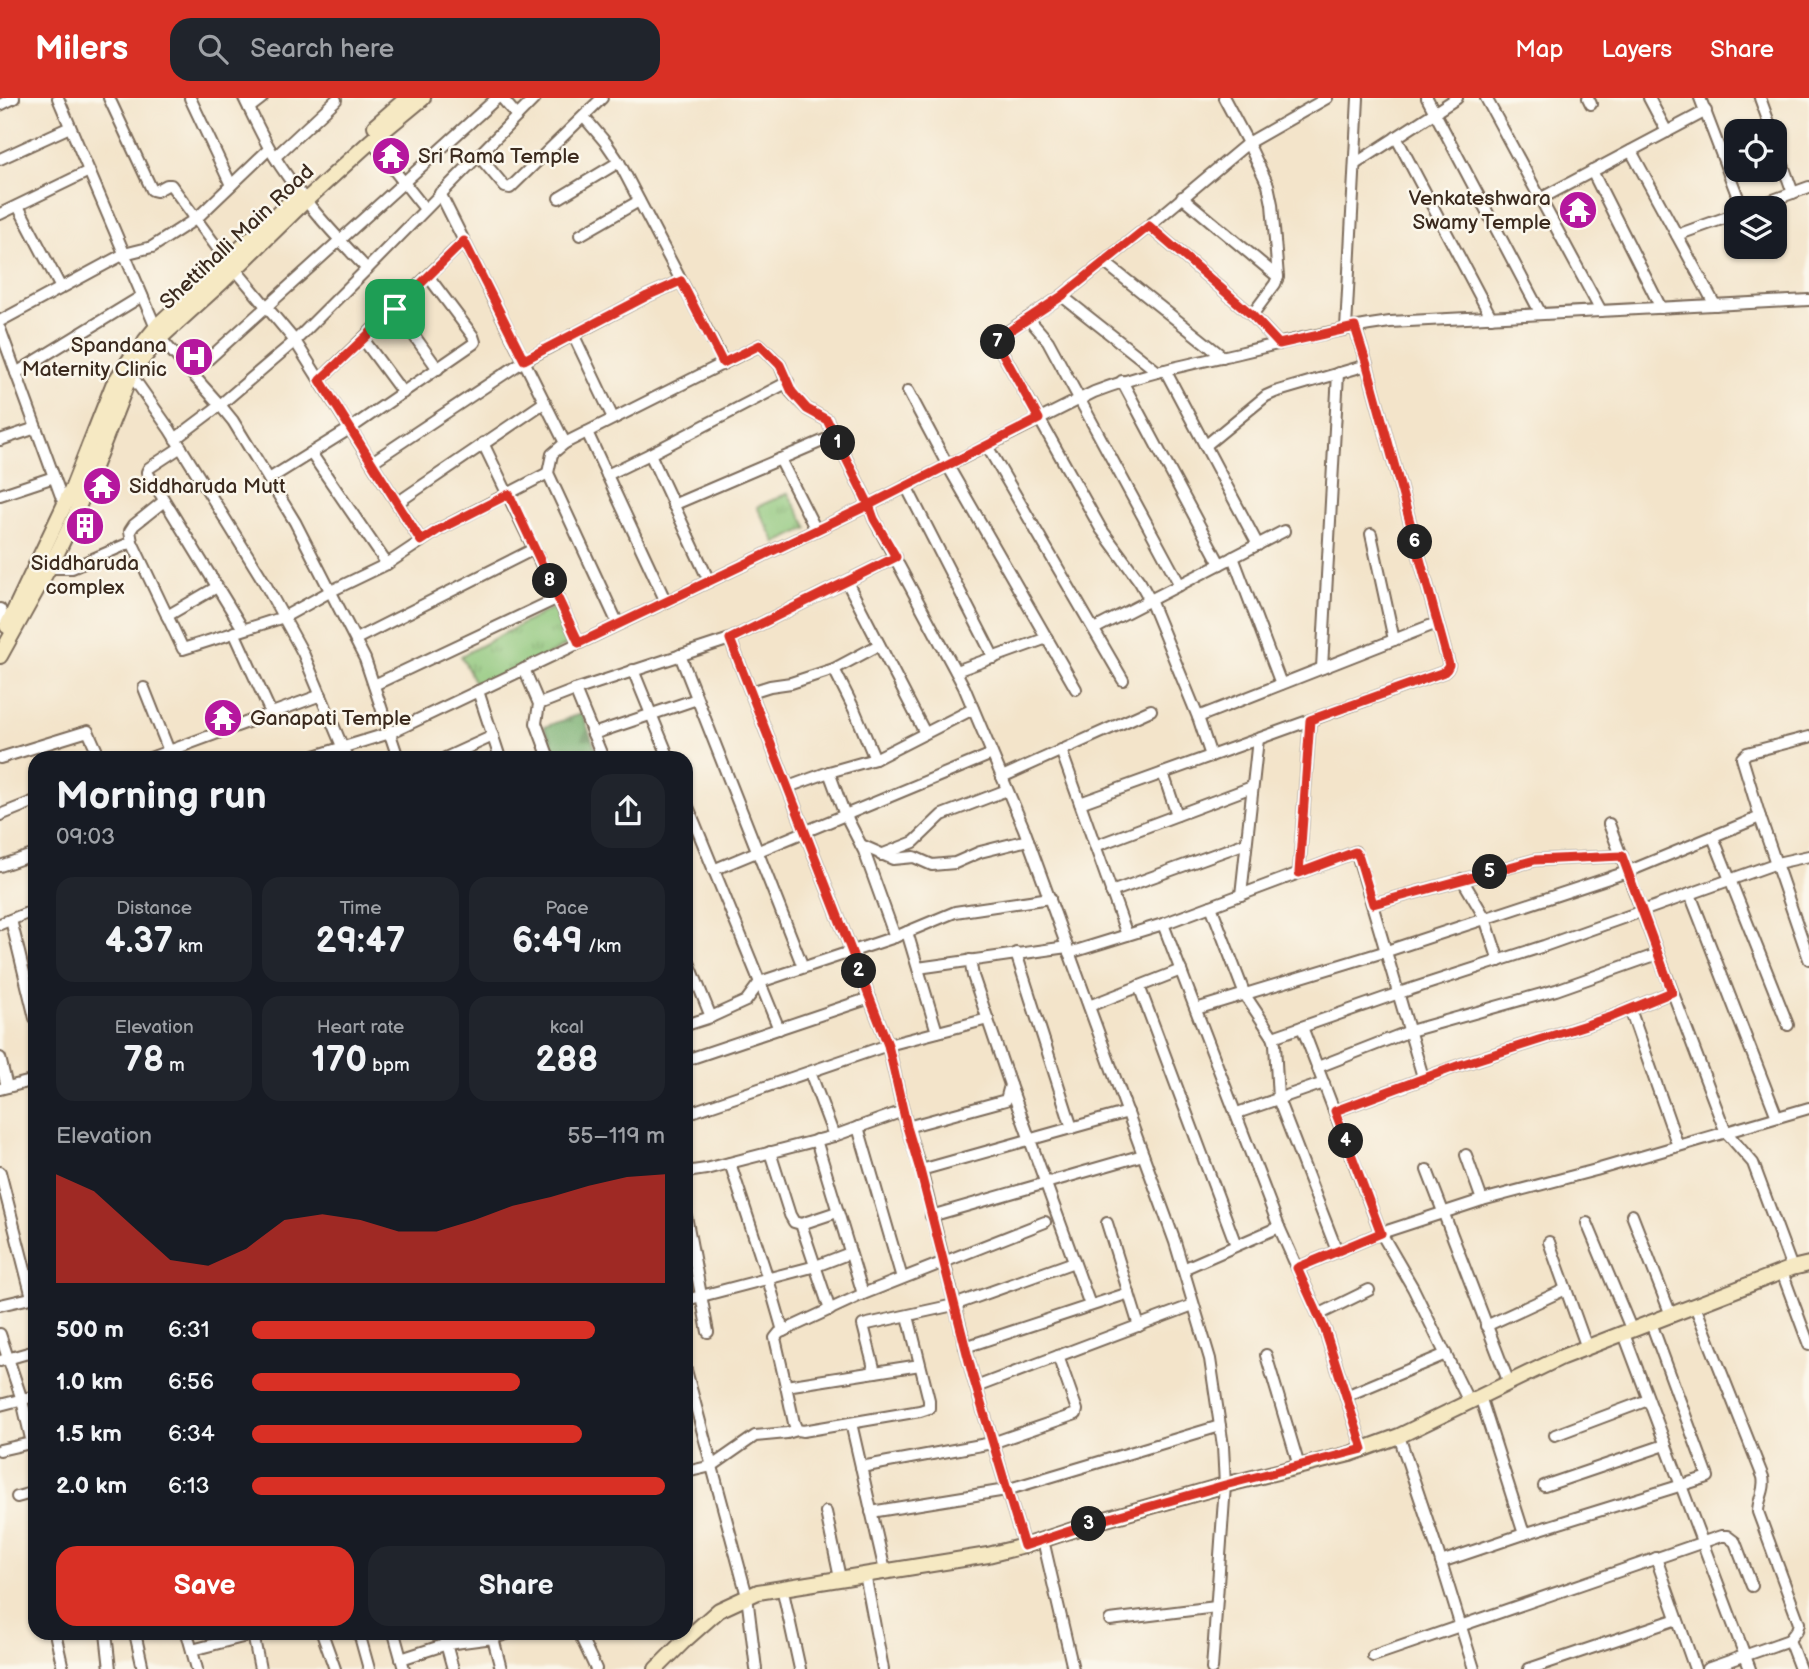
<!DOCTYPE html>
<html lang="en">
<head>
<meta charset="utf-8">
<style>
  body { margin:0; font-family:"Balsamiq Sans",sans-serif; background:#20242c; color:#f1f3f6; height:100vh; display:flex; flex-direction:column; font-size:26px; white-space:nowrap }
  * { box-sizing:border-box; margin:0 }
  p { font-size:23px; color:#9ea1a6 }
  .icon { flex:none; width:38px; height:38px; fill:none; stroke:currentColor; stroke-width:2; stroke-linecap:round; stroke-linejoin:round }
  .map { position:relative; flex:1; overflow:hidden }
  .side { position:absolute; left:28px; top:653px; width:665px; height:889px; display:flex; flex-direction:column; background:#171b24; border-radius:21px; box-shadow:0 2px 5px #0004 }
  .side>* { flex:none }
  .tools { position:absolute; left:1724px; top:21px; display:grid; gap:14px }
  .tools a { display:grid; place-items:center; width:63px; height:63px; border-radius:14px; background:#171b24; box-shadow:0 2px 5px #0004; font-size:35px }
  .pin { position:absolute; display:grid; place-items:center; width:60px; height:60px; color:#fff; margin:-30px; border-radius:14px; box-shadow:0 4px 10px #0006 }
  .km { position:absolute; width:35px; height:35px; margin:-18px; border-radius:50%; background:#222; color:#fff; font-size:19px; line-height:35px; text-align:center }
  .round { display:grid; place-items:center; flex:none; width:74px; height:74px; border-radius:21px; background:#20242c }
  .summary { display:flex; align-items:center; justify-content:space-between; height:119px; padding:0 28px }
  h1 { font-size:38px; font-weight:700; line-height:52px }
  .metrics { display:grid; grid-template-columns:repeat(3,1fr); gap:10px; height:119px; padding:7px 28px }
  .metrics div { display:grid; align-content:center; border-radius:18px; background:#20242c; text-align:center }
  .metrics b { font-size:35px; font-weight:700 }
  .metrics small { font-size:19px; font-weight:400 }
  .metrics p { font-size:19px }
  .chart { height:196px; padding:14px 28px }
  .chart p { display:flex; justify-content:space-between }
  .chart svg { width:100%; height:126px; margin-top:7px; fill:#d93025; opacity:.7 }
  .cta { display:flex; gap:14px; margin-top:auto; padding:14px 28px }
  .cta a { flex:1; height:80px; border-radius:21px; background:#d93025; color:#fff; font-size:28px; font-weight:700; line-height:80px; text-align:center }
  .cta a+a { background:#20242c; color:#f1f3f6 }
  ul { padding:0 28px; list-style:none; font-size:23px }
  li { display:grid; grid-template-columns:112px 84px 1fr; align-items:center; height:52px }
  li i { height:18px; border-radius:9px; background:#d93025 }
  header { display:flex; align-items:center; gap:42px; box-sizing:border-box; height:98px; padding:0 35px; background:#d93025; color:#fff }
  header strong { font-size:33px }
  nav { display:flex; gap:38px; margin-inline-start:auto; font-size:24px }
  .search { width:490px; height:63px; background:#20242c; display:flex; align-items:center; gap:18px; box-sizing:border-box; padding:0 24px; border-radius:21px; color:#9ea1a6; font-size:26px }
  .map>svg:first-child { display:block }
</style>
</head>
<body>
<header>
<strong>Milers</strong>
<div class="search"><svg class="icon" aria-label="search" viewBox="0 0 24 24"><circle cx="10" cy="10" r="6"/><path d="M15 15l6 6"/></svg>Search here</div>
<nav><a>Map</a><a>Layers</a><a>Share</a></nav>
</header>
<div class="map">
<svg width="1809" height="1571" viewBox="0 0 1809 1571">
  <defs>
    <pattern id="forest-firs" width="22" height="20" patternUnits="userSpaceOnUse" patternTransform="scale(1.75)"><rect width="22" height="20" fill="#72ab6a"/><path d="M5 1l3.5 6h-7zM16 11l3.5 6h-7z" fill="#5f8b57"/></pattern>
    <pattern id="park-tufts" width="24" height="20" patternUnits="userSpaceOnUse" patternTransform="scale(1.75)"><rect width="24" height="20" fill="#8ec67a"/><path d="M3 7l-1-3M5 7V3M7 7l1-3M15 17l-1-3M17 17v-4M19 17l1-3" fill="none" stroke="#75a163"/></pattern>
  </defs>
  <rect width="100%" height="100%" fill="#fbf7ec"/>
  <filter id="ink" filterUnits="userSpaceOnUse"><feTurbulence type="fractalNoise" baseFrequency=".0143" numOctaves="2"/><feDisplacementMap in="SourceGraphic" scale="14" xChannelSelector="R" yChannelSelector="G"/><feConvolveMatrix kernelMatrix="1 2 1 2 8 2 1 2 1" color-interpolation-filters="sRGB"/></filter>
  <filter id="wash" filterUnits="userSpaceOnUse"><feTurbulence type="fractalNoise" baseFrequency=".00686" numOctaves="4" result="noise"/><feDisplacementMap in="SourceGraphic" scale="28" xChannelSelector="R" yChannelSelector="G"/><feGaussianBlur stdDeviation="1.57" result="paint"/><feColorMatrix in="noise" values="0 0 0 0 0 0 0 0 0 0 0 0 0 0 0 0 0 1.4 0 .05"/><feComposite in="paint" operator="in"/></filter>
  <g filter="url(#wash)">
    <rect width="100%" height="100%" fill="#f3e4ca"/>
    <!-- forest -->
    <path fill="url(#forest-firs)" stroke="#566a44" stroke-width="2" d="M582 615 599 660H556L544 629Z"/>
    <!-- park -->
    <g fill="url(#park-tufts)" stroke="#64784c" stroke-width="2">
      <path d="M788 395 808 430 776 445 757 409Z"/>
      <path d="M558 507 576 542 479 593 461 558Z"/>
    </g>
  </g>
  <g filter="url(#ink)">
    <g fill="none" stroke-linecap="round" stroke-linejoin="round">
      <!-- street casing -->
      <g stroke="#7b6b5a" stroke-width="14">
        <g id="street">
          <path d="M58 0 156 230"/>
          <path d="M109 0 152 92 156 93 167 87H171L227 163"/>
          <path d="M190 0 231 87"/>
          <path d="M244 0C253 18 261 36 271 53 297 97 332 134 367 171L535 0"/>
          <path d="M502 0 517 18"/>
          <path d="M1224 0 1248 45 1268 87 1272 106 1278 179 1275 186 1252 217 1279 246"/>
          <path d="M1427 0 1541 216"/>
          <path d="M1486 0 1601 213"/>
          <path d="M1588 0 1591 6"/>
          <path d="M1649 0 1667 34"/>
          <path d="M1700 0 1742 110"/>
          <path d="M1760 0 1772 33"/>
          <path d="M0 7 14 0"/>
          <path d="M249 10 262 0"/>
          <path d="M584 19 606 45 619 64 724 265"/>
          <path d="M1396 39 1491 219"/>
          <path d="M1774 42 1793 95"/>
          <path d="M371 43 425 111"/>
          <path d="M1631 53 1715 207"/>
          <path d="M478 57 505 89 510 90 602 0"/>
          <path d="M275 59 336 2"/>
          <path d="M0 61 70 29"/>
          <path d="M1355 66 1457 0"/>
          <path d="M1592 73 1661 210"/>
          <path d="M440 95 565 345"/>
          <path d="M1182 99 1278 179"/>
          <path d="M559 100 619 64"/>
          <path d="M1540 101 1706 13"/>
          <path d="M18 108 61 190"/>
          <path d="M1751 110 1809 89"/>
          <path d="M0 116 89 73"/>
          <path d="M1149 128 1252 217"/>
          <path d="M580 137 639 103"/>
          <path d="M1677 137 1736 116"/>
          <path d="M1104 164 1223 259"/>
          <path d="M235 171 295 243 421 443"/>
          <path d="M1062 198 1158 274"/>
          <path d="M395 211 438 271"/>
          <path d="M1028 220 1048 243 1180 487"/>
          <path d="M0 223 124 156 152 149 197 120 269 51"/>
          <path d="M0 231 65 409"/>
          <path d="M1346 231 1358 0"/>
          <path d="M573 236 613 320"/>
          <path d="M160 240 220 307 233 323 295 424 365 561 398 660"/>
          <path d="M363 241 403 295"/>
          <path d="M127 271 170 332 263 482 303 555 347 660"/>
          <path d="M1165 272 1258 447"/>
          <path d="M16 275 142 198"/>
          <path d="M192 276 497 0"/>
          <path d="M320 282 464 143"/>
          <path d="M1122 283 1220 466"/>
          <path d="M908 293 948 368 1076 591"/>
          <path d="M587 334 666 504"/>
          <path d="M175 341 220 307 295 243 367 171"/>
          <path d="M0 342 36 330"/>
          <path d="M483 345 579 545"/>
          <path d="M987 348 1123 582"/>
          <path d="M1205 348 1266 298 1275 294 1367 267"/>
          <path d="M181 349 149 370 147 374 243 531"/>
          <path d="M311 355 387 466"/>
          <path d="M650 356 709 483"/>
          <path d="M780 361 816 432"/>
          <path d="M372 364 525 262 647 198 681 183"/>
          <path d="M607 377 650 356 788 284"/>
          <path d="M269 381 351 330 473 246 475 244 473 238 428 178"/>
          <path d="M906 388 994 560"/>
          <path d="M0 397 54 379"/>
          <path d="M164 403 134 427 130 433 132 444 183 551 284 519 331 493 387 466 438 432 548 375"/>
          <path d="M397 405 545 304"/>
          <path d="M673 407 834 338"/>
          <path d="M1371 436 1394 542"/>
          <path d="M1233 459 1281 586"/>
          <path d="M49 470H72L132 444"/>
          <path d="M847 484 925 635"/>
          <path d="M0 511 8 531"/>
          <path d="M167 518 217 489"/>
          <path d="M1094 531 1284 433"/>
          <path d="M234 534 271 615"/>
          <path d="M356 541 534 451"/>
          <path d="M730 541 888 947 907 1029 921 1072 973 1279 1024 1448"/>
          <path d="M680 557 803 869"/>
          <path d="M1322 570 1338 275"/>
          <path d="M524 571 539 606 536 625 549 660"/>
          <path d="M834 571 854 611 875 661"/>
          <path d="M633 572 669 660"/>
          <path d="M956 573 1047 540"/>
          <path d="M374 587 558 500"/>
          <path d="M144 590 169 653"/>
          <path d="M575 592 603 660"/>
          <path d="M478 593 500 660"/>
          <path d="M751 594 770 588 791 585 834 571 879 547"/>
          <path d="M539 606 575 592 730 541 896 459"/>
          <path d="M1198 619 1437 525"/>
          <path d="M593 636 697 601"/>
          <path d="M1809 639 1747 655 1742 660 1760 719 1809 861"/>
          <path d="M1061 652 1127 837"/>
          <path d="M1211 658 1198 619 1150 502 1140 484 1101 431 998 247V242L1001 238 1062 198 1149 128 1248 45 1327 0"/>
          <path d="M0 660 88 633 100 660"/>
          <path d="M150 660 321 597"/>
          <path d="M308 660 390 635 869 407 827 322 807 311 791 294 780 267 760 247 565 345 552 356 548 375 618 526"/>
          <path d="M445 660 493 638"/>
          <path d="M829 674 843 712 864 753 895 839"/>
          <path d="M1163 675 1177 717"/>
          <path d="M1002 679 1151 612"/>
          <path d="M788 689 829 674 875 661 973 611"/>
          <path d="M686 704 779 931"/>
          <path d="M1080 705 1444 574 1447 571 1449 567 1367 267 1355 229"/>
          <path d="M0 717 35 703"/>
          <path d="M1609 726 1721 1022 1726 1034 1753 1065 1792 1170"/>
          <path d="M1713 739 1788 927"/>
          <path d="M861 747 893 761 914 759 932 767 955 765 980 754 1028 742"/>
          <path d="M1095 748 1252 689"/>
          <path d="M881 757 914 744 942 717 1007 692"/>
          <path d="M0 768 35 756"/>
          <path d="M713 772 992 656"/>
          <path d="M1299 775 1310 622"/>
          <path d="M1462 781 1485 820 1499 863"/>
          <path d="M1111 794 1246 745"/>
          <path d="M1690 796 1777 1019"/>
          <path d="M1241 797 1258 641"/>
          <path d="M1373 806 1535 762 1622 758"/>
          <path d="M1211 808 1245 897 1273 939 1275 946 1278 1001 1337 1153"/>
          <path d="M11 822 35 920"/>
          <path d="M0 826 35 812"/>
          <path d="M1163 826 1279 1129 1325 1232 1363 1351"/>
          <path d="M907 834 937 934"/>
          <path d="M1016 855 1072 1030"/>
          <path d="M1069 855 1163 826 1355 754 1358 759 1423 979"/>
          <path d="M686 857 711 919"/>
          <path d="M918 870 1067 849"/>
          <path d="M1139 888 1236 1147"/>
          <path d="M1089 908 1181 872"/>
          <path d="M1196 911 1387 853 1627 774 1760 719"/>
          <path d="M1630 911 1678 1048"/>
          <path d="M686 927 711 919 746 903 760 884 895 839 955 814 1050 800"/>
          <path d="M1302 929 1381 1135 1413 1190 1469 1304"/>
          <path d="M1273 939 1399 895 1544 848 1777 765 1809 758"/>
          <path d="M0 960 7 989"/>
          <path d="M686 962 870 900"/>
          <path d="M1318 969 1410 933 1556 892 1658 856"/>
          <path d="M810 974 834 1038"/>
          <path d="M1010 987 1090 1207"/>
          <path d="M0 991 35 982"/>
          <path d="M1335 1013 1460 967 1611 919 1672 894"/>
          <path d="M1237 1015 1324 985"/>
          <path d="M686 1016 888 947 988 921"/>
          <path d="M858 1029 902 1180"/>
          <path d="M907 1029 1006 1002 1010 987 973 878 970 862"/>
          <path d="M816 1042 863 1196"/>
          <path d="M770 1054 790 1117 794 1124 801 1126 830 1212"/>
          <path d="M1466 1057 1482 1102"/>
          <path d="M730 1065 768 1181 783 1233"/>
          <path d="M921 1072 1128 1014"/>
          <path d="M1427 1072 1509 1285"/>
          <path d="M0 1074 32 1199"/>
          <path d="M686 1074 706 1071 834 1038 903 1013"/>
          <path d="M1632 1117 1671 1217"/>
          <path d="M686 1118 708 1234"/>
          <path d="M931 1118 1143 1057"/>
          <path d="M1107 1125 1139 1228"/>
          <path d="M1587 1125 1632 1233"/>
          <path d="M801 1126 837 1114"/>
          <path d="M1549 1144 1587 1250"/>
          <path d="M1297 1170 1381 1135 1482 1102 1596 1072 1809 1010"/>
          <path d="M1183 1171 1279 1129"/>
          <path d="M1782 1174 1809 1247"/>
          <path d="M686 1202 816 1168 850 1155"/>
          <path d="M0 1207 35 1199"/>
          <path d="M1695 1208 1763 1379C1766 1393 1758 1400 1758 1414L1799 1525 1797 1532 1789 1542 1707 1571"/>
          <path d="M1318 1217 1369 1192"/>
          <path d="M908 1218 929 1302V1310L920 1313 803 1333 797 1332 794 1325 786 1288 920 1267"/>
          <path d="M1486 1228 1566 1191"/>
          <path d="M0 1236 22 1302 32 1345"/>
          <path d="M1624 1236 1750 1571"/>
          <path d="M965 1249 1129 1195"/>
          <path d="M1266 1257 1299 1368"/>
          <path d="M0 1263 35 1253"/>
          <path d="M686 1272 747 1498 756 1571"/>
          <path d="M875 1274 863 1227 954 1207 1074 1164"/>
          <path d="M786 1288 775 1240 779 1235 863 1196 1045 1124"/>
          <path d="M976 1289 1193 1207"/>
          <path d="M1346 1298 1446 1256"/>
          <path d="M1480 1298 1524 1436"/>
          <path d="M0 1307 35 1298"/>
          <path d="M851 1325 885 1473"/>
          <path d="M1555 1337 1648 1302"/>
          <path d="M1399 1338 1437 1451 1474 1571"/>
          <path d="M0 1352 35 1344"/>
          <path d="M861 1369 992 1345 1076 1316 1077 1312 1058 1258"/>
          <path d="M686 1374 712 1368 755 1338 787 1335 797 1332"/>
          <path d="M1544 1388 1665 1347"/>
          <path d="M17 1399 35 1394"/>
          <path d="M826 1414 840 1480"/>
          <path d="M871 1414 1006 1392 1220 1328"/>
          <path d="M1043 1442 1073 1571"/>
          <path d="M1656 1460 1695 1571"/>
          <path d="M1441 1464 1524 1436 1708 1379 1651 1225"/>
          <path d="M865 1476 883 1571"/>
          <path d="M782 1489 800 1571"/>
          <path d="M1110 1522 1216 1509"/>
          <path d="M55 1535 63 1571"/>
          <path d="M106 1535 110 1571"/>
          <path d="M135 1535 143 1571"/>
          <path d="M187 1535 197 1571"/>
          <path d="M322 1535 335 1571"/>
          <path d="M359 1535 369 1571"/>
          <path d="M394 1535 404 1571"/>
          <path d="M443 1535 453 1571"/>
          <path d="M492 1535 493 1540 510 1535"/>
          <path d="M579 1535 596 1571"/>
          <path d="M253 1536 260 1571"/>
          <path d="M1789 1542 1800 1571"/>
          <path d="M192 1552 258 1535"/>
          <path d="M1373 1558 1721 1438H1727L1735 1444 1752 1488"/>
          <path d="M401 1561 447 1546 493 1540 501 1571"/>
          <path d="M1212 1571 1225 1387 1223 1348 1210 1261 1175 1144 1024 731 964 589 874 421 869 407 1094 294C1141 276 1190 266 1239 255 1289 243 1339 231 1390 224L1809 202"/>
          <path d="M1529 1571 1677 1521"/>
        </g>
      </g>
      <!-- secondary casing -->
      <g stroke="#7b6b5a" stroke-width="18">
        <g id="secondary">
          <path d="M375 28 407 0"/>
          <path d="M145 243 159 226 297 98"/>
          <path d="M7 528 72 391 113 287 132 258"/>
          <path d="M0 558 57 455 74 420 131 275 160 240 222 184 305 103 371 43 423 0"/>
          <path d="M656 1571 684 1543 719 1512 758 1494 988 1457 1024 1448 1106 1421 1225 1387 1350 1356 1399 1338 1562 1259 1792 1170 1809 1166"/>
        </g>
      </g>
      <!-- street -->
      <use href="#street" stroke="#fff" stroke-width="10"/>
      <!-- secondary -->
      <use href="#secondary" stroke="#f6e9c3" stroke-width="14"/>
    </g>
  </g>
  <g fill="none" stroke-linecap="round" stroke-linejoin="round" filter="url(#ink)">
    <!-- route casing -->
    <g stroke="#fff" stroke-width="14">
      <path id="route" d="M395 211 464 143 524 262 647 198 681 183 723 265 760 247 780 267 792 294 807 311 827 322 869 407 874 421 896 459 730 541 888 947 907 1029 920 1072 973 1279 1024 1448 1106 1421 1225 1387 1363 1351 1325 1232 1297 1170 1381 1135 1335 1013 1460 967 1611 919 1672 894 1622 758 1535 762 1373 806 1359 759 1355 754 1299 775 1310 622 1444 574 1447 571 1449 567 1367 267 1355 229 1279 246 1252 217 1149 128 1062 198 1002 238 998 242V247L1039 321 869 407 579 545 509 396 438 432 421 443 320 282 395 211"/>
    </g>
    <!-- route -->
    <use href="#route" stroke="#d93025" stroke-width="9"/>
  </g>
  <!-- icons -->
  <defs>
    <g id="temple-disc" transform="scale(2.0125)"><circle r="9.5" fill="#b5179e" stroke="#fbf7ec"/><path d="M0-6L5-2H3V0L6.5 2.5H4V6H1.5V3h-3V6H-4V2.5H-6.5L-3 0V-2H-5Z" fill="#fff"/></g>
    <g id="hospital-disc" transform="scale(2.0125)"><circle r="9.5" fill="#b5179e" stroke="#fbf7ec"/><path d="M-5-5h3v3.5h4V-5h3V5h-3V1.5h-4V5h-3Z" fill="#fff"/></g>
    <g id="building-disc" transform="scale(2.0125)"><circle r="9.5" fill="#b5179e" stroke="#fbf7ec"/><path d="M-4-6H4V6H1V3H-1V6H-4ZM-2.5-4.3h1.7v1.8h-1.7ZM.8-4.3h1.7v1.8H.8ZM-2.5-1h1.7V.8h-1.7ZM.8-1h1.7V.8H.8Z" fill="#fff"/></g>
  </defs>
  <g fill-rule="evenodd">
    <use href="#temple-disc" x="391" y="58"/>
    <use href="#temple-disc" x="1578" y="112"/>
    <use href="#hospital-disc" x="194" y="259"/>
    <use href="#temple-disc" x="102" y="388"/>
    <use href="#building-disc" x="85" y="428"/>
    <use href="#temple-disc" x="223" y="620"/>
  </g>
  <g text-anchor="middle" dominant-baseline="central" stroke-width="5" stroke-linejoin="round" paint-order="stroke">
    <!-- poi labels -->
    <g font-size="21" fill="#3b2a1e" stroke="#fbf7ec" text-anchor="start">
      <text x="418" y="58">Sri Rama Temple</text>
      <text x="1551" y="100" text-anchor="end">Venkateshwara<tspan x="1551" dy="24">Swamy Temple</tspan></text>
      <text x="167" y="247" text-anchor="end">Spandana<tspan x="167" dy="24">Maternity Clinic</tspan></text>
      <text x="129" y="388">Siddharuda Mutt</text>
      <text x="85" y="465" text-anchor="middle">Siddharuda<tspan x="85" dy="24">complex</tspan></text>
      <text x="250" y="620">Ganapati Temple</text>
    </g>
    <!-- street labels -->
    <g font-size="21" fill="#3b2a1e" stroke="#fbf7ec">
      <text transform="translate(237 139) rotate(-43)">Shettihalli Main Road</text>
    </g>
  </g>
</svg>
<div class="tools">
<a><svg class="icon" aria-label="locate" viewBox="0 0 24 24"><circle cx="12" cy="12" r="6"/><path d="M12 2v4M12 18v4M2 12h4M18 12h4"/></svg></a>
<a><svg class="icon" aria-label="layers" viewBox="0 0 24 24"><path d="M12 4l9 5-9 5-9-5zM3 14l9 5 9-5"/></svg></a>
</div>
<div class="pin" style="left:395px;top:211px;background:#1e9e55"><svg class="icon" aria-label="arrive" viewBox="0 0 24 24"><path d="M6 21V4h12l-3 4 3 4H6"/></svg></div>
<b class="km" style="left:838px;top:345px">1</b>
<b class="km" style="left:859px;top:873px">2</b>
<b class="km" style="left:1089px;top:1426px">3</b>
<b class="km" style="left:1346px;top:1043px">4</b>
<b class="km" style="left:1490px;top:774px">5</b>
<b class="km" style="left:1415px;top:444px">6</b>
<b class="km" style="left:998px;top:244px">7</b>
<b class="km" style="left:550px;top:483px">8</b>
<section class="side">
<div class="summary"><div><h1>Morning run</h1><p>09:03</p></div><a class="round"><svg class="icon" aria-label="share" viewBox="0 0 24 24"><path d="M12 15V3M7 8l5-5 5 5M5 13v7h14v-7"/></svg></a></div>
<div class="metrics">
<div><p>Distance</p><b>4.37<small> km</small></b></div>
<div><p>Time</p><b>29:47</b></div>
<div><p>Pace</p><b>6:49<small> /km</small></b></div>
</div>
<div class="metrics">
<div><p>Elevation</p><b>78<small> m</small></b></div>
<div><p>Heart rate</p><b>170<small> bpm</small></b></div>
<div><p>kcal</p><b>288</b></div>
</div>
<div class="chart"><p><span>Elevation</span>55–119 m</p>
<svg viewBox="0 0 160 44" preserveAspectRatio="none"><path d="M0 44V6L10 12L20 24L30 36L40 38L50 32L60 22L70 20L80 22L90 26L100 26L110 22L120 17L130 14L140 10L150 7L160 6V44z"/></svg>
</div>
<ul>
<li><b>500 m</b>6:31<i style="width:83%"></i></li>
<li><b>1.0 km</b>6:56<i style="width:65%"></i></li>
<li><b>1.5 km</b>6:34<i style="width:80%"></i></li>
<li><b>2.0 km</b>6:13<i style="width:100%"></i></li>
</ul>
<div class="cta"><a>Save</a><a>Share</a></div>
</section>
</div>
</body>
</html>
